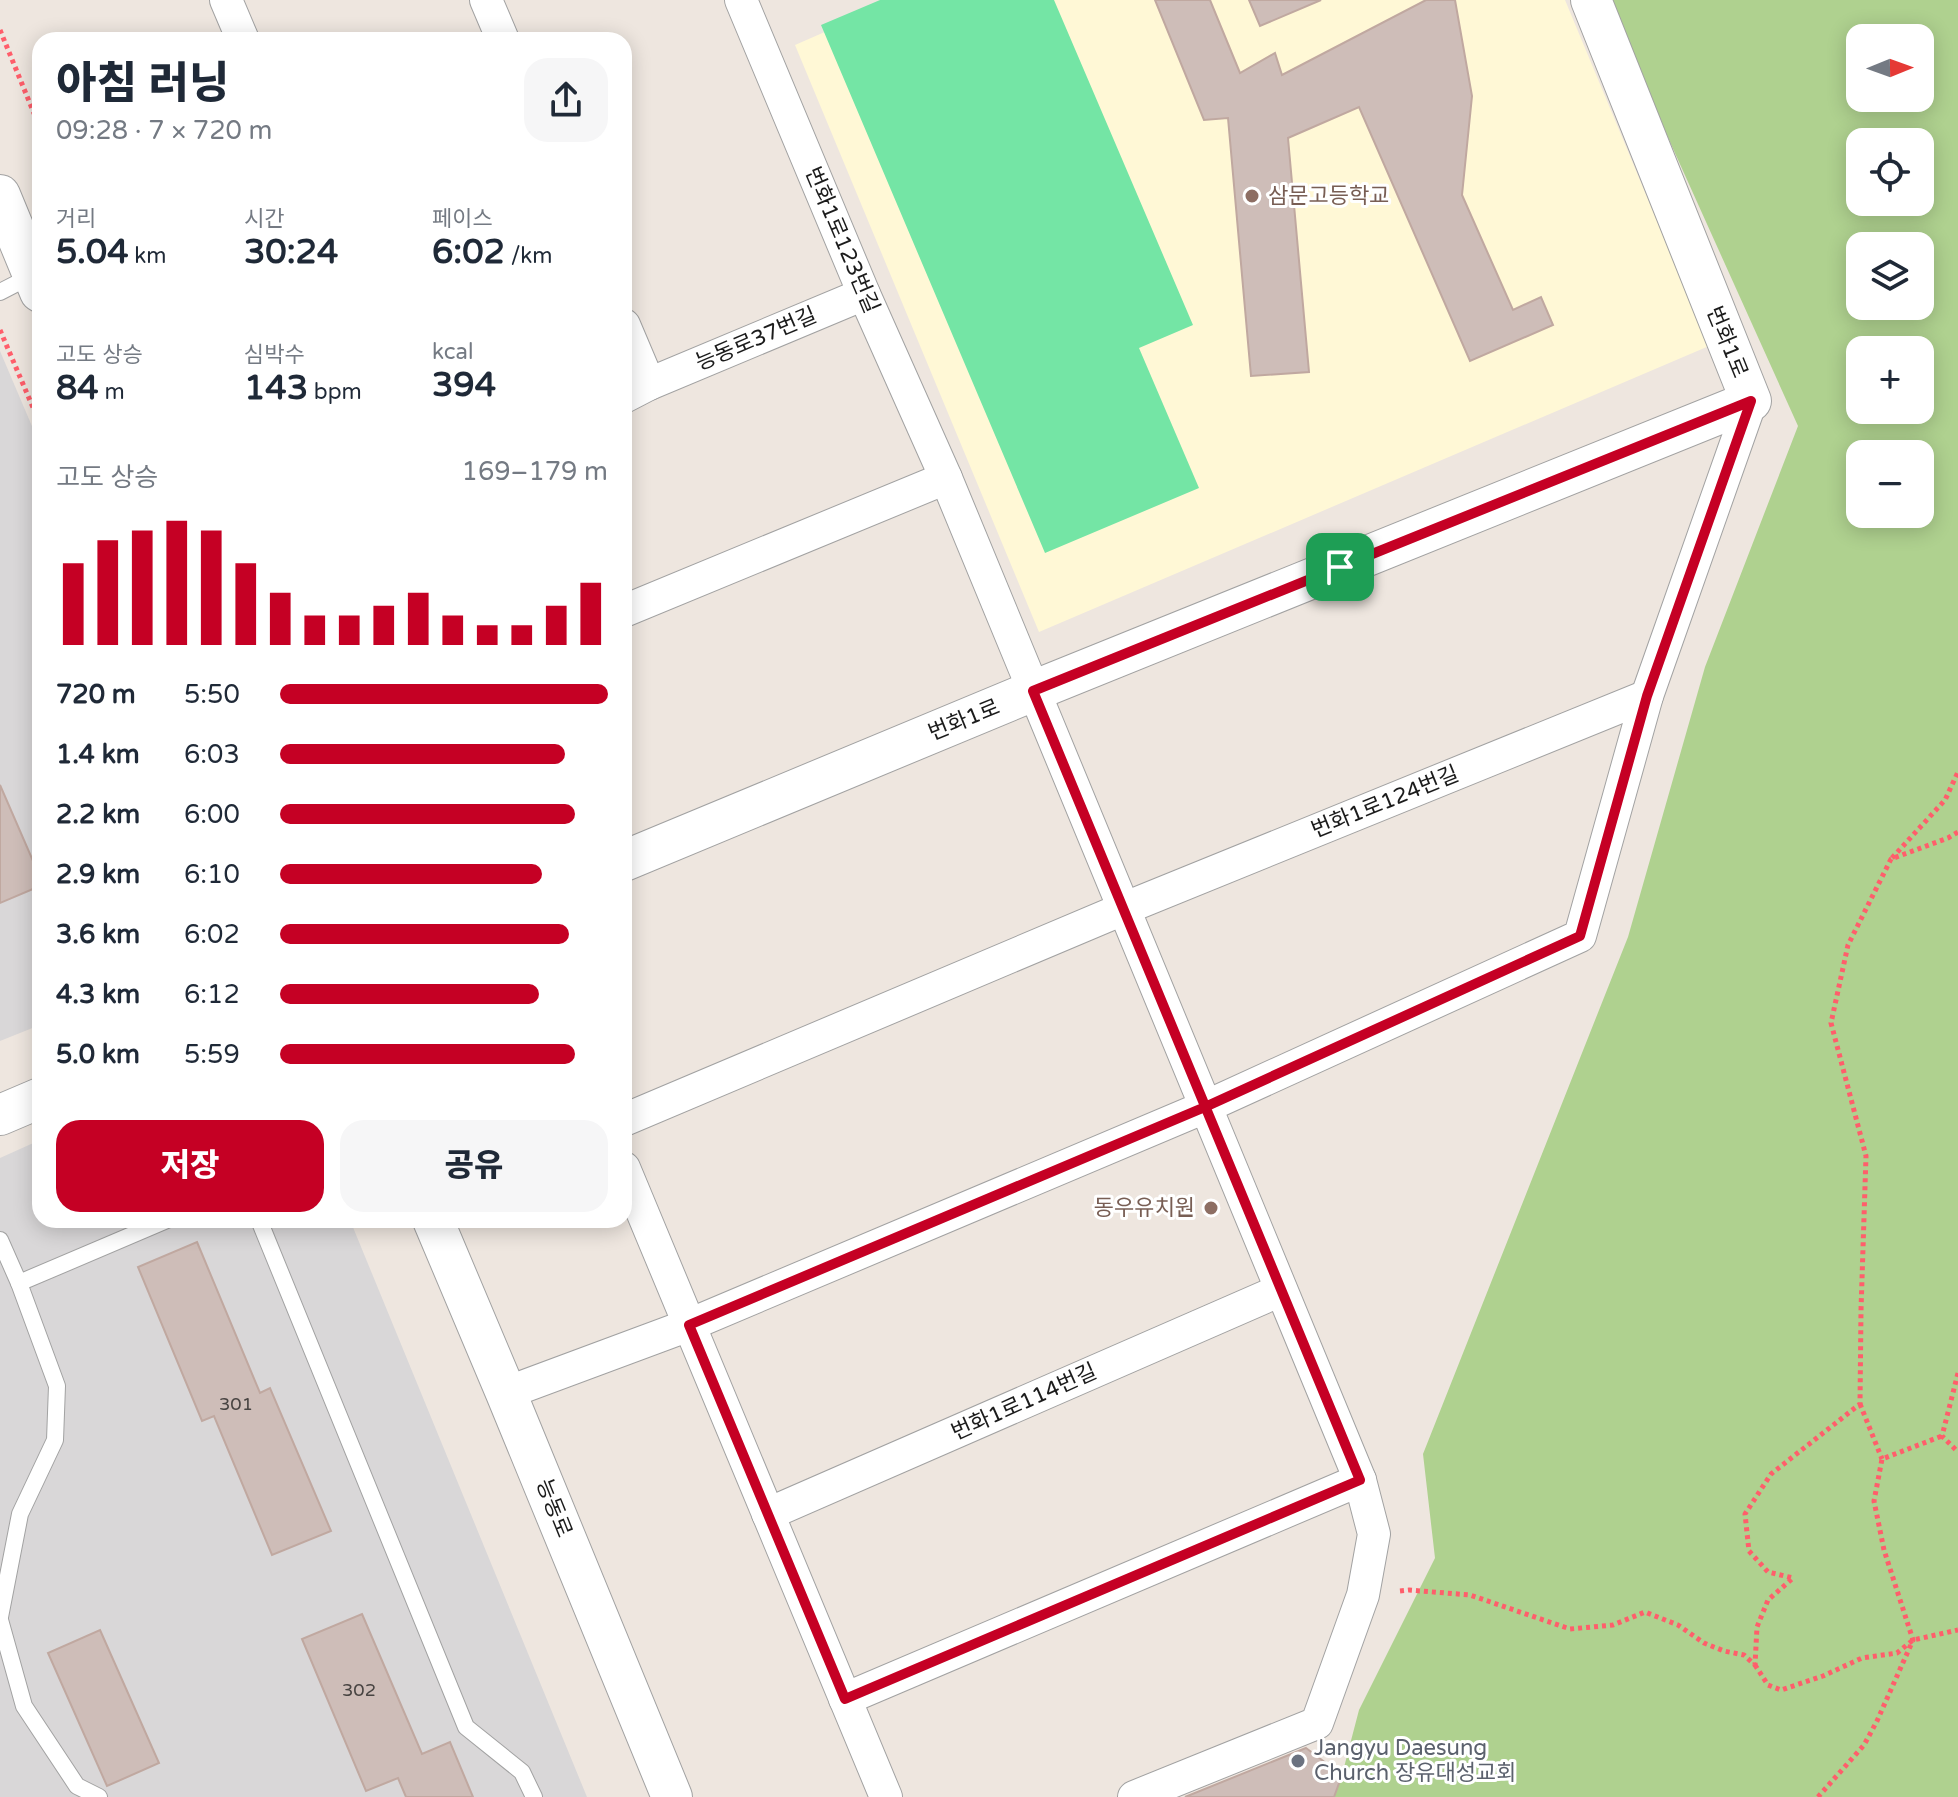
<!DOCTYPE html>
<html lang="ko">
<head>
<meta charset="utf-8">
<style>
  body { margin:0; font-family:"Varela Round","Noto Sans KR",sans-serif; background:#f6f6f7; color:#1f2937; height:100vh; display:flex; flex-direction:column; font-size:30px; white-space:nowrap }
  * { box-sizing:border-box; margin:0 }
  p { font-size:26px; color:#747a83 }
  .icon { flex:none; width:44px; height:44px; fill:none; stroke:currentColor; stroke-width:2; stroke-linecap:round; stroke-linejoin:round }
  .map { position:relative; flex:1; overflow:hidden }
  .sheet { position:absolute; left:32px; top:32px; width:600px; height:1196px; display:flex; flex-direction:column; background:#fff; border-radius:24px; box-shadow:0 4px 20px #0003 }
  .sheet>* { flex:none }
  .needle { width:52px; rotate:89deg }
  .controls { position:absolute; left:1846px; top:24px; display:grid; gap:16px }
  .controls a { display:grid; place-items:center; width:88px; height:88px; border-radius:16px; background:#fff; box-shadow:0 4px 20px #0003; font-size:40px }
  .pin { position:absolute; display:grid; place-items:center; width:68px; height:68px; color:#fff; margin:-34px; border-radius:16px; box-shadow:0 4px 12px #0006 }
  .round { display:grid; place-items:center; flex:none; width:84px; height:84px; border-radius:24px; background:#f6f6f7 }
  .head { display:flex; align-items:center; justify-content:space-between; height:136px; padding:0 24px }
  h1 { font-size:44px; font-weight:800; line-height:60px }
  .metrics { display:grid; grid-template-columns:repeat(3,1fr); gap:12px; height:136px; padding:8px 24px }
  .metrics div { display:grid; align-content:center }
  .metrics b { font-size:34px; font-weight:800 }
  .metrics small { font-size:22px; font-weight:400 }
  .metrics p { font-size:22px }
  .chart { height:224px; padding:16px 24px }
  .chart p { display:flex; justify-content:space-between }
  .chart svg { width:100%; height:144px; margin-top:8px; stroke:#c50024; stroke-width:6 }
  .button { display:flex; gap:16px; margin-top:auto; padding:16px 24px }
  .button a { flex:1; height:92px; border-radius:24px; background:#c50024; color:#fff; font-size:32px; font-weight:800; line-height:92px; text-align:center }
  .button a+a { background:#f6f6f7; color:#1f2937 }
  ul { padding:0 24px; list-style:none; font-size:26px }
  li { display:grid; grid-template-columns:128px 96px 1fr; align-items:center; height:60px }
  li i { height:20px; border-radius:10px; background:#c50024 }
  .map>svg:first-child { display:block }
</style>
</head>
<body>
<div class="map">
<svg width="1958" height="1797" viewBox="0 0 1958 1797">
  <rect width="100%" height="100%" fill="#eee6df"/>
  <!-- residential -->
  <g fill="#d9d7d8">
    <path d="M0 351 40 445V1025L0 1041Z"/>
    <path d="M40 1140V1220H350L587 1797H0V1158Z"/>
  </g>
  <!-- education -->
  <path fill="#fff8d6" d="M898 0H1565L1709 346 1039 632 795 45Z"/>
  <!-- forest -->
  <path fill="#afd18f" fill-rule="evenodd" d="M1606 0H1958V1797H1334L1342 1775 1359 1710 1435 1558 1423 1454 1628 937 1705 667 1798 426ZM1860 38H1920V98H1860ZM1860 142H1920V202H1860ZM1860 246H1920V306H1860ZM1860 350H1920V410H1860ZM1860 454H1920V514H1860Z"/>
  <!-- pitch -->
  <path fill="#74e5a5" d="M880 0H1054L1193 325 1139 348 1199 488 1045 553 821 25Z"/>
  <!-- building -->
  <g fill="#cebdb8" stroke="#c0a8a0" stroke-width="2">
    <path d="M1155 0H1210L1240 73 1275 53 1282 75 1426 0H1455L1472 96 1462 195 1513 310 1541 297 1553 325 1470 361 1359 107 1288 138 1309 372 1251 376 1228 118 1204 120Z"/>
    <path d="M1249 0H1321L1260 26Z"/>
    <path d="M0 785 40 877V886L0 903Z"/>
    <path d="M197 1242 260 1393 270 1388 331 1531 272 1555 214 1416 202 1421 138 1267Z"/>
    <path d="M362 1614 422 1754 450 1742 473 1797H406L398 1778 366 1791 302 1639Z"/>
    <path d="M100 1630 159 1763 107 1786 48 1653Z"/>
    <path d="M1306 1748 1342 1775 1334 1797H1185Z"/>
  </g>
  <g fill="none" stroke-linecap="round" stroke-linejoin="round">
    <!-- service casing -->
    <g stroke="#a2a2a2" stroke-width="18">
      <g id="service">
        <path d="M0 292 33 275"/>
        <path d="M259 1220 466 1727 522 1772 534 1797"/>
        <path d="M0 1240 19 1283 57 1386 55 1440 20 1514 0 1617"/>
        <path d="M19 1283 167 1220"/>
        <path d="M0 1620 24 1706 77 1786 99 1797"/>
      </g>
    </g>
    <!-- minor casing -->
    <g stroke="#a2a2a2" stroke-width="34">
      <g id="minor">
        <path d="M226 0 243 40"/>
        <path d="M486 0 503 40"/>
        <path d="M741 0 864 294 946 478 1360 1480 1374 1534 1363 1595 1317 1723 1134 1797"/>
        <path d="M624 325 649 384"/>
        <path d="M624 397 649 384 864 294"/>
        <path d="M624 611 946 478"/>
        <path d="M624 1120 1123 909 1647 696"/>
        <path d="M624 1168 886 1797"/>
        <path d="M506 1393 689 1325 1205 1107 1580 936 1647 696 1751 401"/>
        <path d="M768 1514 1281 1290"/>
        <path d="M845 1699 1360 1480"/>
      </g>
    </g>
    <!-- tertiary casing -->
    <g stroke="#a2a2a2" stroke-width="42">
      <g id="tertiary">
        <path d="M0 195 40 292"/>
        <path d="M624 861 1033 691 1751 401 1591 0"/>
        <path d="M0 1115 40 1098"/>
        <path d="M433 1220 506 1393 672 1797"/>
      </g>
    </g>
    <!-- path -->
    <g stroke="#ff5e6b" stroke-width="5" stroke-dasharray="4 4" stroke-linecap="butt">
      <path d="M0 30 40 128"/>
      <path d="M0 330 40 424"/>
      <path d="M1892 858 1945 800 1958 772"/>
      <path d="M1958 1373 1942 1436 1958 1452"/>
      <path d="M1860 1404 1882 1459"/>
      <path d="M1400 1591 1409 1590 1470 1595 1570 1629 1613 1625 1645 1612 1678 1625 1704 1643 1724 1651 1744 1655 1755 1665 1757 1627 1768 1600 1793 1578 1768 1572 1749 1551 1745 1514 1771 1474 1860 1404 1861 1310 1866 1156 1831 1023 1848 945 1891 859 1948 838 1958 832"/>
      <path d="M1755 1665 1768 1685 1781 1690 1823 1676 1862 1658 1897 1653 1913 1640 1958 1630"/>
      <path d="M1818 1797 1864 1745 1877 1721 1913 1640 1884 1550 1874 1501 1882 1459 1942 1436"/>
    </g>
    <!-- service -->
    <use href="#service" stroke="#fff" stroke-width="16"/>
    <!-- minor -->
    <use href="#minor" stroke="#fff" stroke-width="32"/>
    <!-- tertiary -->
    <use href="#tertiary" stroke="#fff" stroke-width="40"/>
  </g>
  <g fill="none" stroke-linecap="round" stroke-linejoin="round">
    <!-- route casing -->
    <g stroke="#fff" stroke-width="16">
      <path id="route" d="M1340 567 1033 691 1360 1480 845 1699 689 1325 1205 1107 1580 936 1647 696 1751 401 1340 567"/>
    </g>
    <!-- route -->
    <use href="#route" stroke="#c50024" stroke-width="10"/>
  </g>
  <!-- markers -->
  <g fill="#8d6e63" stroke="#fff" stroke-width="3">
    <circle cx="1252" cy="196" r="8"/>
    <circle cx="1211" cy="1208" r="8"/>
  </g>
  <circle fill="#6b7280" stroke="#fff" stroke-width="3" cx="1298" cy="1761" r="8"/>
  <g text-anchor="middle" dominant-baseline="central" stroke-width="6" stroke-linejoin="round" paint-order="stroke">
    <!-- number labels -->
    <g font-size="18" fill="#484442">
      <text x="236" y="1404">301</text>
      <text x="359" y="1690">302</text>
    </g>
    <!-- education labels -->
    <g font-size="22" fill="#785e54" stroke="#fff" text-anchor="start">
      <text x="1268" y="196">삼문고등학교</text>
      <text x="1195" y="1208" text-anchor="end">동우유치원</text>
    </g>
    <!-- street labels -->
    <g font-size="22" fill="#1b1b1b" stroke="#fff">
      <text transform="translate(842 240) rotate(67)">번화1로123번길</text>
      <text transform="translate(756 339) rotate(-23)">능동로37번길</text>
      <text transform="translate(1727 342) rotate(68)">번화1로</text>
      <text transform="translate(964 720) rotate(-22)">번화1로</text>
      <text transform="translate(1385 802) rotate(-22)">번화1로124번길</text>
      <text transform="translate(1024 1402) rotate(-24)">번화1로114번길</text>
      <text transform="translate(554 1508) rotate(68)">능동로</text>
    </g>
    <!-- worship labels -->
    <g font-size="22" fill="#5b616d" stroke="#fff" text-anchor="start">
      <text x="1314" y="1748">Jangyu Daesung<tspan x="1314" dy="25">Church 장유대성교회</tspan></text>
    </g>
  </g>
</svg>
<div class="controls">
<a><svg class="needle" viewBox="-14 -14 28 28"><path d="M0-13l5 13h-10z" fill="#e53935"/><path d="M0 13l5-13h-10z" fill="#747a83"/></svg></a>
<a><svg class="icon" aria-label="locate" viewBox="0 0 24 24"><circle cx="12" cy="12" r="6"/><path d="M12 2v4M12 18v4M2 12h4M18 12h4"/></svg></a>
<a><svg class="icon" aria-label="layers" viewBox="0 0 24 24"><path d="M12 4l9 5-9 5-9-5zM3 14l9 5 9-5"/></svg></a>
<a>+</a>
<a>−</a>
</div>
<div class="pin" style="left:1340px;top:567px;background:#1e9e55"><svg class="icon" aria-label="arrive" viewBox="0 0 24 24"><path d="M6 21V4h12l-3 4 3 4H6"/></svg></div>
<section class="sheet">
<div class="head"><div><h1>아침 러닝</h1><p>09:28 · 7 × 720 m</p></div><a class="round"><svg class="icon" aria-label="share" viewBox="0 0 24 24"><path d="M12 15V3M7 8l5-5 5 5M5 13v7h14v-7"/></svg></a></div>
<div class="metrics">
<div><p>거리</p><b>5.04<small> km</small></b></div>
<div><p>시간</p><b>30:24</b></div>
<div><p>페이스</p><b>6:02<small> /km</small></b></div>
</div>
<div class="metrics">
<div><p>고도 상승</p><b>84<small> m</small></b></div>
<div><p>심박수</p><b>143<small> bpm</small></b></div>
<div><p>kcal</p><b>394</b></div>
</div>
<div class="chart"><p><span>고도 상승</span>169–179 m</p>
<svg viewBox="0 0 160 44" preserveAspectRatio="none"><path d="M5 44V19M15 44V12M25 44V9M35 44V6M45 44V9M55 44V19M65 44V28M75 44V35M85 44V35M95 44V32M105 44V28M115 44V35M125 44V38M135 44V38M145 44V32M155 44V25"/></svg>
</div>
<ul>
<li><b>720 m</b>5:50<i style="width:100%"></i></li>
<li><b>1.4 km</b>6:03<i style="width:87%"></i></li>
<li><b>2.2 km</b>6:00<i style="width:90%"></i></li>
<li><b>2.9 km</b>6:10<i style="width:80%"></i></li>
<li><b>3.6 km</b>6:02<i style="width:88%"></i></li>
<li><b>4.3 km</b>6:12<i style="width:79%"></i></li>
<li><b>5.0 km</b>5:59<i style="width:90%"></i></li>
</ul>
<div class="button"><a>저장</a><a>공유</a></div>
</section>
</div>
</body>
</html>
